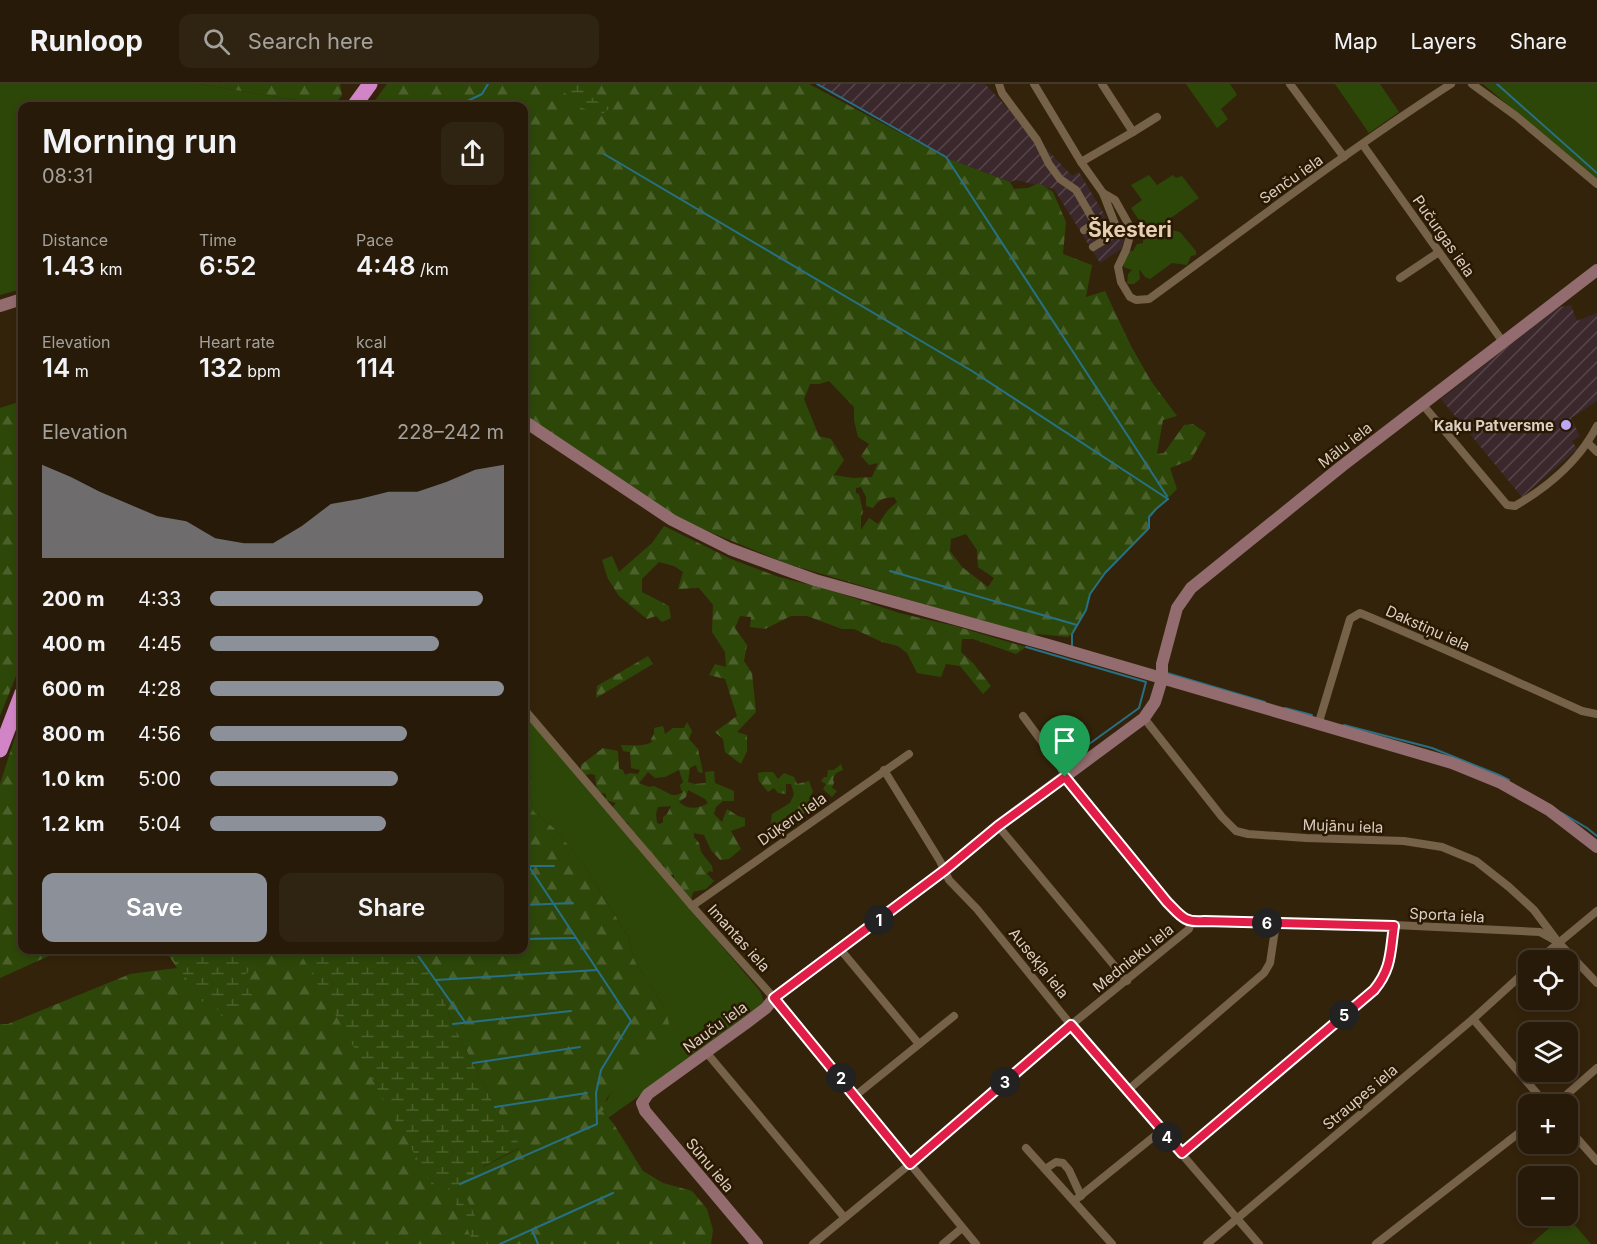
<!DOCTYPE html>
<html lang="en">
<head>
<meta charset="utf-8">
<style>
  body { margin:0; font-family:Inter,sans-serif; background:#2f2312; color:#f1f3f6; height:100vh; display:flex; flex-direction:column; font-size:22px; white-space:nowrap }
  * { box-sizing:border-box; margin:0 }
  p { font-size:20px; color:#a4a19c }
  .icon { flex:none; width:33px; height:33px; fill:none; stroke:currentColor; stroke-width:2; stroke-linecap:round; stroke-linejoin:round }
  .map { position:relative; flex:1; overflow:hidden }
  .details { position:absolute; left:18px; top:18px; width:510px; height:852px; display:flex; flex-direction:column; background:#271a08; border-radius:12px; box-shadow:0 3px 9px #0003,0 0 0 2px #433829 }
  .details>* { flex:none }
  .controls { position:absolute; left:1518px; top:866px; display:grid; gap:12px }
  .controls a { display:grid; place-items:center; width:60px; height:60px; border-radius:12px; background:#271a08; box-shadow:0 3px 9px #0003,0 0 0 2px #433829; font-size:30px }
  .pin { position:absolute; display:grid; place-items:center; width:51px; height:51px; color:#fff; margin:-62px -26px; border-radius:50% 50% 50% 0; rotate:-45deg; box-shadow:0 0 6px #0007 }
  .pin .icon { rotate:45deg }
  .km { position:absolute; width:30px; height:30px; margin:-15px; border-radius:50%; background:#222; color:#fff; font-size:16px; line-height:30px; text-align:center }
  .round { display:grid; place-items:center; flex:none; width:63px; height:63px; border-radius:12px; background:#2f2312 }
  .summary { display:flex; align-items:center; justify-content:space-between; height:102px; padding:0 24px }
  h1 { font-size:33px; font-weight:600; line-height:45px }
  .metrics { display:grid; grid-template-columns:repeat(3,1fr); gap:9px; height:102px; padding:6px 24px }
  .metrics div { display:grid; align-content:center }
  .metrics b { font-size:26px; font-weight:600 }
  .metrics small { font-size:16px; font-weight:400 }
  .metrics p { font-size:16px }
  .chart { height:168px; padding:12px 24px }
  .chart p { display:flex; justify-content:space-between }
  .chart svg { width:100%; height:108px; margin-top:6px; fill:#8c9099; opacity:.7 }
  .primary-button { display:flex; gap:12px; margin-top:auto; padding:12px 24px }
  .primary-button a { flex:1; height:69px; border-radius:12px; background:#8c9099; color:#fff; font-size:24px; font-weight:600; line-height:69px; text-align:center }
  .primary-button a+a { background:#2f2312; color:#f1f3f6 }
  ul { padding:0 24px; list-style:none; font-size:20px }
  li { display:grid; grid-template-columns:96px 72px 1fr; align-items:center; height:45px }
  li i { height:15px; border-radius:8px; background:#8c9099 }
  header { display:flex; align-items:center; gap:36px; box-sizing:border-box; height:84px; padding:0 30px; background:#271a08; border-bottom:2px solid #433829 }
  header strong { font-size:28px }
  nav { display:flex; gap:33px; margin-inline-start:auto; font-size:21px }
  .search { width:420px; height:54px; background:#2f2312; display:flex; align-items:center; gap:15px; box-sizing:border-box; padding:0 21px; border-radius:12px; color:#a4a19c; font-size:22px }
  .map>svg:first-child { display:block }
</style>
</head>
<body>
<header>
<strong>Runloop</strong>
<div class="search"><svg class="icon" aria-label="search" viewBox="0 0 24 24"><circle cx="10" cy="10" r="6"/><path d="M15 15l6 6"/></svg>Search here</div>
<nav><a>Map</a><a>Layers</a><a>Share</a></nav>
</header>
<div class="map">
<svg width="1597" height="1160" viewBox="0 0 1597 1160">
  <defs>
    <pattern id="industrial-furrows" width="10" height="10" patternUnits="userSpaceOnUse" patternTransform="scale(1.5)"><rect width="10" height="10" fill="#3b282c"/><path d="M-1 1l2-2M0 10L10 0M9 11l2-2" fill="none" stroke="#574649"/></pattern>
    <pattern id="forest-firs" width="22" height="20" patternUnits="userSpaceOnUse" patternTransform="scale(1.5)"><rect width="22" height="20" fill="#2d4709"/><path d="M5 1l3.5 6h-7zM16 11l3.5 6h-7z" fill="#4b602b"/></pattern>
    <pattern id="wetland-marsh" width="20" height="14" patternUnits="userSpaceOnUse" patternTransform="scale(1.5)"><rect width="20" height="14" fill="#2d4709"/><path d="M1 5h8M5 5V1M11 12h8M15 12V8" fill="none" stroke="#4b602b"/></pattern>
  </defs>
  <rect width="100%" height="100%" fill="#34230b"/>
  <!-- industrial -->
  <g fill="url(#industrial-furrows)">
    <path d="M817 0H985L1072 92 1079 88 1113 145 1126 158 1122 161 1123 164 1100 179 1054 105 1016 96 1010 98 949 75Z"/>
    <path d="M1571 221 1577 237 1597 229V317L1571 334 1580 352 1572 357 1577 365 1522 413 1441 315 1556 224Z"/>
  </g>
  <!-- green -->
  <g fill="#2d4709">
    <path d="M0 0H198L296 16 317 22H22V205L0 211Z"/>
    <path d="M1186 0H1230L1237 11 1221 25 1228 35 1217 44Z"/>
    <path d="M1335 0H1380L1399 28 1369 49Z"/>
    <path d="M1483 0H1597V96Z"/>
    <path d="M1149 91 1157 101 1173 91 1176 94 1182 92 1199 114 1148 150 1131 124 1142 116 1131 101Z"/>
    <path d="M1166 139 1168 144 1167 150 1171 146 1180 148 1196 167V171L1191 172 1187 181 1172 179 1150 195 1145 193 1139 185 1140 195 1134 200H1127L1128 190 1132 186 1124 183V175L1129 167H1133L1137 160 1143 159V151H1150Z"/>
    <path d="M524 629 760 907 764 918 704 966 608 1034 602 1026C607 1019 607 1013 613 1007L666 926 634 876 629 854 582 778 554 744 534 728 531 717 530 704 532 697 531 690 524 676Z"/>
    <path d="M1564 1131H1566L1591 1160H1531Z"/>
  </g>
  <!-- forest -->
  <g fill="url(#forest-firs)" fill-rule="evenodd">
    <path d="M198 0H340L342 11 334 22H317L296 16Z"/>
    <path d="M387 0H809L949 75 1010 98 1014 105 1028 104 1039 99 1053 108 1066 138 1063 170 1092 181 1086 213 1105 207 1131 262 1151 297 1177 332 1163 336 1157 370 1164 369 1184 341 1193 340 1206 349 1191 376 1170 384 1177 405 1149 433V444L1105 489 1090 510 1086 526 1072 550 1068 553 1038 550 1034 553 785 479 671 432 524 333V22H371ZM829 297 854 323V336L858 353 869 360 861 372 869 381 878 379 872 393 853 394 834 391 844 376 831 355 819 352 804 315 810 300H819ZM861 403 866 413V422L873 424C879 415 884 414 894 413L897 418 888 426 878 440 869 434 861 446V433L863 428 859 410 856 409V404ZM966 450 977 466 978 483 994 494 988 503 962 483 950 467 951 455Z"/>
    <path d="M22 317V577L0 632V324Z"/>
    <path d="M664 442 731 475 779 493 830 506 899 529 955 542 1026 563 1016 570 973 555H962L961 568 973 579 991 602 983 610 960 582 946 580 941 593 917 589 907 569 898 562 882 558 854 545H842L807 532H791L765 545 750 543 751 533 740 532 735 544 747 561 744 577 752 589 756 628 737 648 747 651V667L741 680 725 668 723 655 715 648 737 632 725 595 709 591 715 580 726 583 725 568 712 548 713 521 699 504 678 505 683 488 674 482 659 478 642 495V508L669 522 671 534 662 538 656 532 647 535 619 512 608 495 602 476 612 472 619 488 652 459Z"/>
    <path d="M648 572 653 580 596 614 597 602Z"/>
    <path d="M22 631V866H62L0 894V700Z"/>
    <path d="M687 638 692 647 689 655 698 665 703 689 698 688 696 681 690 684 688 698 695 700 706 699 705 688 714 687 715 699 734 707V717H723L716 723 714 730 722 738 727 725 738 732 745 734V742L731 747 741 765 729 775 720 776 711 766 704 751 694 749V753L699 759 701 768 712 782 713 788 709 787 707 790 714 797 706 805 693 808 691 817 674 799V791H667L663 786 664 781 657 779 637 751 633 750 630 745 628 739 623 737 612 724 616 719 606 716V710L597 708 595 691 590 690 583 692 581 688V681L603 664 618 667 619 685 623 686 625 691 630 689 638 690 640 686 631 684 630 668 623 667 621 661C631 661 643 663 652 658L651 655 654 650V644L663 642 665 650 673 644H684ZM679 686 683 698 680 701 681 706 683 708 677 711H672L654 702 649 703 639 699 648 688 655 694 665 693ZM688 706 705 715 708 719C699 725 687 726 679 718L686 713ZM671 722 667 730 663 733V738L660 740 657 739 656 730 658 723Z"/>
    <path d="M524 676 531 690 532 697 530 704 531 717 534 728 554 744 582 778 629 854 634 876 666 926 672 954 609 1011 606 1016 607 1023 602 1027 613 1039 643 1087 663 1099 692 1107 707 1125 713 1146 711 1160H0V940H8L130 890 177 884 165 866H357L483 1083 520 1064 495 1023 453 940 436 896 403 866H524Z"/>
    <path d="M841 680 843 686 836 689 833 695 834 699 832 704 837 707 832 713 823 705 826 700 821 697 824 693H827L828 686H834Z"/>
    <path d="M763 688H773L778 695 784 689 794 693 797 700 809 697 813 708 809 714 812 725 773 747 770 745 772 730 790 719 794 710 791 700H786V710L778 709 774 704 768 708 759 697 758 689Z"/>
  </g>
  <!-- wetland -->
  <g fill="url(#wetland-marsh)">
    <path d="M558 0H579L591 13 604 22 614 21 601 31C578 24 572 19 558 0Z"/>
    <path d="M167 866H403L436 896 453 940 495 1023 521 1063 458 1095 488 1160H474L448 1102 435 1106 299 867 249 868 257 883 242 892 256 918 221 932 211 910 202 918Z"/>
  </g>
  <g fill="none" stroke-linecap="round" stroke-linejoin="round">
    <!-- stream -->
    <g stroke="#287085" stroke-width="2">
      <path d="M817 0 946 73 1167 412"/>
      <path d="M1497 0 1597 89"/>
      <path d="M457 22 482 10 488 0"/>
      <path d="M604 70 972 287 1168 415"/>
      <path d="M890 487 1077 541"/>
      <path d="M1072 562V550L1086 526 1090 510 1105 489 1149 444V433L1156 425 1168 415"/>
      <path d="M1026 563 1146 598 1139 624 1085 663"/>
      <path d="M1167 589 1265 618"/>
      <path d="M1285 624 1312 631"/>
      <path d="M1344 641 1432 664 1499 691 1509 696"/>
      <path d="M1562 729 1587 744 1597 752"/>
      <path d="M524 782H554"/>
      <path d="M524 821 573 819"/>
      <path d="M524 855 576 854"/>
      <path d="M414 866 465 938"/>
      <path d="M248 868 348 867"/>
      <path d="M436 896 597 886"/>
      <path d="M453 940 571 927"/>
      <path d="M473 979 580 963"/>
      <path d="M495 1023 587 1009"/>
      <path d="M460 1100 597 1040 596 1009 601 986 631 937 524 775"/>
      <path d="M532 1146 538 1160"/>
      <path d="M500 1160 613 1109"/>
    </g>
    <!-- street -->
    <g stroke="#766149" stroke-width="8">
      <path d="M999 0 1002 9 1037 56 1049 80 1060 95 1076 106 1095 139 1084 146"/>
      <path d="M1034 0 1081 78 1103 109 1115 140V146L1111 152 1093 163"/>
      <path d="M1290 0 1344 73"/>
      <path d="M1472 0 1516 32 1597 100"/>
      <path d="M1133 48 1157 33"/>
      <path d="M1363 61 1503 258"/>
      <path d="M1081 78 1133 48 1102 0"/>
      <path d="M1103 109 1115 116 1129 141 1130 152 1126 166 1118 183 1121 198 1130 213 1136 216 1149 215C1249 142 1347 67 1451 0"/>
      <path d="M1400 194 1439 168"/>
      <path d="M1423 321 1507 421 1515 422C1548 403 1579 377 1597 342"/>
      <path d="M1588 359 1597 368"/>
      <path d="M524 625 692 822 774 914 976 1160"/>
      <path d="M1023 632 1060 682 1065 693 1167 818C1181 832 1184 839 1204 837L1394 841 1540 848 1558 858"/>
      <path d="M1144 634 1222 733 1236 747 1248 750 1306 754 1404 757 1442 763 1476 777 1509 803 1534 826 1558 858 1597 899"/>
      <path d="M1318 641 1350 535 1360 529C1435 560 1508 594 1582 627L1597 630"/>
      <path d="M884 686 940 777 949 796 977 825 1071 941 1259 1160"/>
      <path d="M998 742 1127 897"/>
      <path d="M692 822 909 670"/>
      <path d="M840 865 919 960"/>
      <path d="M1538 876 1597 827"/>
      <path d="M1473 935 1546 1020"/>
      <path d="M706 968 844 1133"/>
      <path d="M1128 1006 1264 889 1270 879 1276 839"/>
      <path d="M855 1012 954 932"/>
      <path d="M1556 1020 1597 984"/>
      <path d="M1568 1044 1597 1077"/>
      <path d="M1026 1064 1112 1160"/>
      <path d="M1182 1069 1374 906C1392 884 1390 868 1394 841"/>
      <path d="M1045 1085 1056 1078 1063 1079 1069 1086 1081 1112"/>
      <path d="M1074 1117 1162 1046"/>
      <path d="M813 1160 910 1080 1071 941 1189 845 1191 838"/>
      <path d="M943 1160 962 1144"/>
      <path d="M1207 1160 1473 935 1528 885"/>
      <path d="M1376 1160 1528 1042"/>
    </g>
    <!-- secondary -->
    <g stroke="#926c6e" stroke-width="12">
      <path d="M0 222 22 215"/>
      <path d="M524 337 672 436 730 465 784 485 815 496 1052 562 1452 679 1501 699 1549 726 1597 763"/>
      <path d="M757 1160 645 1027 642 1019 648 1010 745 940 766 924 774 914 945 786 998 742 1144 634 1155 618 1162 595V580L1177 524 1191 504 1342 382 1597 186"/>
    </g>
    <!-- highway -->
    <g stroke="#d285c6" stroke-width="15">
      <path d="M354 22 370 0"/>
      <path d="M0 666 22 609"/>
    </g>
  </g>
  <g fill="none" stroke-linecap="round" stroke-linejoin="round">
    <!-- route casing -->
    <g stroke="#fff" stroke-width="12">
      <path id="route" d="M1065 693 1167 818C1181 832 1184 839 1204 837L1394 842C1390 868 1392 884 1374 906L1182 1069 1071 941 910 1080 774 914 945 786 998 742Z"/>
    </g>
    <!-- route -->
    <use href="#route" stroke="#e11d48" stroke-width="8"/>
  </g>
  <!-- markers -->
  <circle fill="#bca9f5" stroke="#2a1902" stroke-width="2" cx="1566" cy="341" r="6"/>
  <g text-anchor="middle" dominant-baseline="central" stroke-width="5" stroke-linejoin="round" paint-order="stroke">
    <!-- street labels -->
    <g font-size="15" fill="#dbcfc2" stroke="#2a1902">
      <text transform="translate(1291 95) rotate(-35)">Senču iela</text>
      <text transform="translate(1444 152) rotate(55)">Pučurgas iela</text>
      <text transform="translate(1345 361) rotate(-38)">Mālu iela</text>
      <text transform="translate(1428 544) rotate(24)">Dakstiņu iela</text>
      <text transform="translate(792 735) rotate(-35)">Dūķeru iela</text>
      <text transform="translate(1343 742) rotate(2)">Mujānu iela</text>
      <text transform="translate(1447 831) rotate(3)">Sporta iela</text>
      <text transform="translate(739 854) rotate(48)">Imantas iela</text>
      <text transform="translate(1133 874) rotate(-39)">Mednieku iela</text>
      <text transform="translate(1039 879) rotate(51)">Ausekļa iela</text>
      <text transform="translate(715 943) rotate(-36)">Nauču iela</text>
      <text transform="translate(1360 1013) rotate(-40)">Straupes iela</text>
      <text transform="translate(710 1081) rotate(50)">Sūnu iela</text>
    </g>
    <!-- poi labels -->
    <g font-size="15" font-weight="bold" fill="#dbcfc2" stroke="#2a1902" text-anchor="end">
      <text x="1554" y="341">Kaķu Patversme</text>
    </g>
    <!-- district labels -->
    <g font-size="21" font-weight="bold" fill="#e5ceb2" stroke="#2a1902">
      <text x="1130" y="145">Šķesteri</text>
    </g>
  </g>
</svg>
<div class="controls">
<a><svg class="icon" aria-label="locate" viewBox="0 0 24 24"><circle cx="12" cy="12" r="6"/><path d="M12 2v4M12 18v4M2 12h4M18 12h4"/></svg></a>
<a><svg class="icon" aria-label="layers" viewBox="0 0 24 24"><path d="M12 4l9 5-9 5-9-5zM3 14l9 5 9-5"/></svg></a>
<a>+</a>
<a>−</a>
</div>
<div class="pin" style="left:1065px;top:693px;background:#1e9e55"><svg class="icon" aria-label="arrive" viewBox="0 0 24 24"><path d="M6 21V4h12l-3 4 3 4H6"/></svg></div>
<b class="km" style="left:879px;top:836px">1</b>
<b class="km" style="left:841px;top:994px">2</b>
<b class="km" style="left:1005px;top:998px">3</b>
<b class="km" style="left:1167px;top:1053px">4</b>
<b class="km" style="left:1344px;top:931px">5</b>
<b class="km" style="left:1267px;top:839px">6</b>
<section class="details">
<div class="summary"><div><h1>Morning run</h1><p>08:31</p></div><a class="round"><svg class="icon" aria-label="share" viewBox="0 0 24 24"><path d="M12 15V3M7 8l5-5 5 5M5 13v7h14v-7"/></svg></a></div>
<div class="metrics">
<div><p>Distance</p><b>1.43<small> km</small></b></div>
<div><p>Time</p><b>6:52</b></div>
<div><p>Pace</p><b>4:48<small> /km</small></b></div>
</div>
<div class="metrics">
<div><p>Elevation</p><b>14<small> m</small></b></div>
<div><p>Heart rate</p><b>132<small> bpm</small></b></div>
<div><p>kcal</p><b>114</b></div>
</div>
<div class="chart"><p><span>Elevation</span>228–242 m</p>
<svg viewBox="0 0 160 44" preserveAspectRatio="none"><path d="M0 44V6L10 11L20 17L30 22L40 27L50 29L60 36L70 38L80 38L90 31L100 22L110 20L120 17L130 17L140 13L150 8L160 6V44z"/></svg>
</div>
<ul>
<li><b>200 m</b>4:33<i style="width:93%"></i></li>
<li><b>400 m</b>4:45<i style="width:78%"></i></li>
<li><b>600 m</b>4:28<i style="width:100%"></i></li>
<li><b>800 m</b>4:56<i style="width:67%"></i></li>
<li><b>1.0 km</b>5:00<i style="width:64%"></i></li>
<li><b>1.2 km</b>5:04<i style="width:60%"></i></li>
</ul>
<div class="primary-button"><a>Save</a><a>Share</a></div>
</section>
</div>
</body>
</html>
